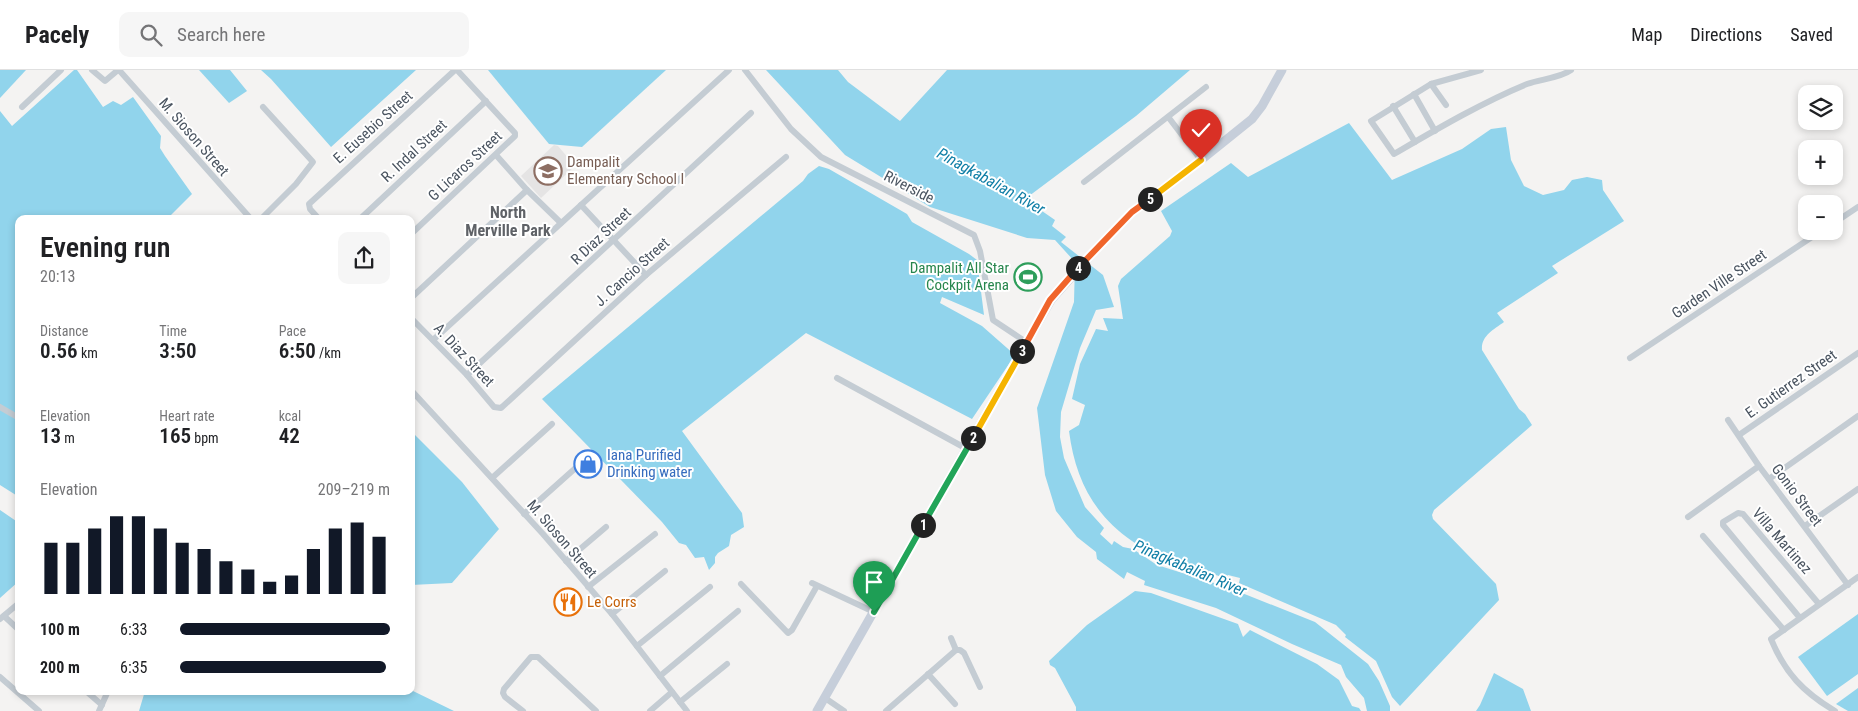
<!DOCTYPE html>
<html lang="en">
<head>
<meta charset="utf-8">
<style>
  body { margin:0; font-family:"Roboto Condensed",sans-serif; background:#f6f6f6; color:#202124; height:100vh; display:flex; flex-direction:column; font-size:19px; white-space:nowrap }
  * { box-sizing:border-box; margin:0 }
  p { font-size:16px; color:#757577 }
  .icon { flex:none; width:28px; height:28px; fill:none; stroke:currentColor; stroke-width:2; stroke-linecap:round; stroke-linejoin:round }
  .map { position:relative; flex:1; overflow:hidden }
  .side { position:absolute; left:15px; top:145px; width:400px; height:480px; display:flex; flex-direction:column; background:#fff; border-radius:10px; box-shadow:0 2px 8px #0003 }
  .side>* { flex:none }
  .controls { position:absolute; left:1798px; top:15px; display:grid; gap:10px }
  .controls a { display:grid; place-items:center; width:45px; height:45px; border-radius:10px; background:#fff; box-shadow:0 2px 8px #0003; font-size:25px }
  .pin { position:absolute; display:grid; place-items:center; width:42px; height:42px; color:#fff; margin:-51px -21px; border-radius:50% 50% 50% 0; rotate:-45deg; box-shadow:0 0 5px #0007 }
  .pin .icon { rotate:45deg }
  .km { position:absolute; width:25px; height:25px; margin:-12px; border-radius:50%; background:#222; color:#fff; font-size:14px; line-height:25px; text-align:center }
  .round { display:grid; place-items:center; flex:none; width:52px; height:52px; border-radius:10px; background:#f6f6f6 }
  .summary { display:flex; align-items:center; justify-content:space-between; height:85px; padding:0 25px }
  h1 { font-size:28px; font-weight:600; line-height:38px }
  .stats { display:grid; grid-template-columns:repeat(3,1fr); gap:8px; height:85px; padding:5px 25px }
  .stats div { display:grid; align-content:center }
  .stats b { font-size:21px; font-weight:600 }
  .stats small { font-size:14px; font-weight:400 }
  .stats p { font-size:14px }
  .chart { height:140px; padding:10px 25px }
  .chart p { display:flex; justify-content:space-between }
  .chart svg { width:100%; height:90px; margin-top:5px; stroke:#111827; stroke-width:6 }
  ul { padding:0 25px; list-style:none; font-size:16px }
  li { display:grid; grid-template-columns:80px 60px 1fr; align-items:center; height:38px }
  li i { height:12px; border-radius:6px; background:#111827 }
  header { display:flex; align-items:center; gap:30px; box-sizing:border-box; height:70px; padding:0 25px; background:#fff; border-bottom:1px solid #e0e0e0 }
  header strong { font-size:24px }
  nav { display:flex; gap:28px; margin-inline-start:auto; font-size:18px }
  .search { width:350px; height:45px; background:#f6f6f6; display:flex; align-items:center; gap:12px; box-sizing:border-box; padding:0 18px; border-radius:10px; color:#757577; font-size:19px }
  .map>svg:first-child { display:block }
</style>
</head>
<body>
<header>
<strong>Pacely</strong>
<div class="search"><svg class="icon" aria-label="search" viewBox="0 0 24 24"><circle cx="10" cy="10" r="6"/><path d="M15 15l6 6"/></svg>Search here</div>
<nav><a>Map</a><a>Directions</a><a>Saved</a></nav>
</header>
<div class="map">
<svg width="1858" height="641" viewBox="0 0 1858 641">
  <rect width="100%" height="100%" fill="#f4f3f2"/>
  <!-- education -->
  <path fill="#e5e4e4" d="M554 75 558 76 575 96 541 128 521 106Z"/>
  <!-- water -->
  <g fill="#91d4ec">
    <path d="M0 0H26L0 28Z"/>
    <path d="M74 0H77L103 37 113 31 121 35 133 27 161 66 160 78 165 86 192 124 167 149H19V427L0 415V41L12 56Z"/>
    <path d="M199 0H230L247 21 229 33Z"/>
    <path d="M261 0H416L331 77 271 9Z"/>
    <path d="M488 0H666L582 77 549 74Z"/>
    <path d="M766 0H838L848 12 900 51 947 0H1190L1136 46 1029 126V132L1055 150 1052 156 1066 167 1061 172 1103 205 1114 237 1096 240 1080 278 1061 342 1060 367 1064 388 1085 437 1104 458 1100 464 1112 475 1114 471 1123 477 1133 479 1157 495 1227 517 1315 552 1368 594 1379 611 1390 636V641H1367L1364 628 1346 607 1341 595 1292 574 1216 538 1144 515 1145 511 1127 502 1124 509 1097 489 1096 482 1077 467 1056 441 1045 405 1037 338 1074 232 1075 192 1055 170 1027 168 930 137 845 85Z"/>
    <path d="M1349 53 1392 110 1462 79 1491 59 1506 57 1511 90 1524 116 1543 125 1564 120 1572 110 1587 107 1602 110 1603 120 1624 151 1552 196 1558 203 1497 243 1504 252C1493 260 1481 266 1482 280L1519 339 1525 344 1532 355 1434 440 1432 445 1433 449 1496 514 1499 530 1400 636 1392 627 1376 591 1345 567 1346 565 1336 555 1239 513 1240 508 1228 505 1225 508C1201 500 1175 493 1152 483 1145 480 1138 475 1132 471 1093 444 1075 408 1069 361L1079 355 1085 335 1072 329 1080 294 1096 259 1108 261 1103 248 1123 249 1118 216 1121 209 1170 166 1172 161 1161 141 1231 93 1248 107Z"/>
    <path d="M819 96 829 99 907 144 912 152 969 184 977 190 984 245 942 227 940 233 982 256 1015 285 972 349 806 263 682 361 742 443 744 457 731 465 729 476 718 483 715 487V493L709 500 704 487 695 488 686 475 679 473 662 452 542 329 803 111 808 104Z"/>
    <path d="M411 361 462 412 499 459 452 513 411 515Z"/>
    <path d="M0 440 19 453V511L0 528Z"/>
    <path d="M1135 521 1151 523 1238 554 1243 567 1250 560 1317 594 1339 610 1352 636 1359 638 1361 641H1076V637L1055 598 1050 595 1049 591 1087 555Z"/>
    <path d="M1858 544V604L1827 626 1798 587Z"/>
    <path d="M1494 603 1523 619 1531 641H1476L1480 635Z"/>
    <path d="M1858 618V641H1848L1836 634Z"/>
    <path d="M411 620 454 641H139L145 621H411Z"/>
  </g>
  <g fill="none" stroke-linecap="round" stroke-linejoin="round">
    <!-- minor -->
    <g stroke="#c4ccd3" stroke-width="6">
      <path d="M92 0 105 11 118 0"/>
      <path d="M119 0 251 149"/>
      <path d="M745 0 791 59 821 87 974 165 980 181 993 250 1026 272"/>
      <path d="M1481 0 1431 14 1371 51 1394 84C1437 59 1481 33 1527 14 1541 9 1560 8 1571 0"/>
      <path d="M1431 14 1446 35"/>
      <path d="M1414 24 1435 61"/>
      <path d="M1393 36 1415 72"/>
      <path d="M22 37 61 0"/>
      <path d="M1169 48 1201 90"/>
      <path d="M496 85 527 120 561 153"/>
      <path d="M1084 112 1206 17"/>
      <path d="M581 135 646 205"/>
      <path d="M261 149 296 114 313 92 263 37"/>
      <path d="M319 149 310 139 309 134 455 0"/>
      <path d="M360 149 486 31"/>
      <path d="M1834 153 1858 137"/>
      <path d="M411 164 515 66V63L457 0"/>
      <path d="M411 228 527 120"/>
      <path d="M411 248 467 305 494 337 501 338 646 205 786 87"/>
      <path d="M433 270 729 0"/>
      <path d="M1630 288 1821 161"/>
      <path d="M467 305 751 43"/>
      <path d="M837 308 967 379"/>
      <path d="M411 320 543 464 612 544 687 641"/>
      <path d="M0 337 19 348"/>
      <path d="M1728 350 1759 396 1848 515"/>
      <path d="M1739 365 1858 283"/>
      <path d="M492 408 552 354"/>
      <path d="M1769 409 1858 346"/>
      <path d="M524 444 589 386"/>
      <path d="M1688 447 1759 396"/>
      <path d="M1805 456 1858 419"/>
      <path d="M1703 466 1784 560"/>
      <path d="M566 491 606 457"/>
      <path d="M812 513 874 542"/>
      <path d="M741 514 788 563 792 560 817 516"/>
      <path d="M588 517 655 464"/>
      <path d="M612 544 665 501"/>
      <path d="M4 546 19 560"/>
      <path d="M1800 548 1723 455V452L1738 443 1743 444 1819 534"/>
      <path d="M0 549 19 533"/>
      <path d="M951 568 956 580"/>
      <path d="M637 576 710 517"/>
      <path d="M928 604 955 634"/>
      <path d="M660 606 738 541"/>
      <path d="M0 607 39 641"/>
      <path d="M86 621 102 635"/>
      <path d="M825 628 844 641"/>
      <path d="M680 632 727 594"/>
      <path d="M99 641 108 621"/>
      <path d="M523 641 505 627 503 623 504 619 531 587H538L596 641"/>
      <path d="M650 641 672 622"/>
      <path d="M886 641 956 580H960L964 583 980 617"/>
      <path d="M1835 641C1803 622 1785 603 1771 569L1858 507"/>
    </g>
    <!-- secondary -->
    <path stroke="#c6ceda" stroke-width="9" d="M817 641 1051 230 1097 178 1132 142 1201 90 1252 49 1262 36 1282 0"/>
  </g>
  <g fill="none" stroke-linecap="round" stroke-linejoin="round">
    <!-- split-1 casing -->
    <g stroke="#fff" stroke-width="10">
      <path id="split-1" d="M874 542 923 455"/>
    </g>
    <!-- split-2 casing -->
    <g stroke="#fff" stroke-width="10">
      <path id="split-2" d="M923 455 973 368"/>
    </g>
    <!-- split-3 casing -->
    <g stroke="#fff" stroke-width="10">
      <path id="split-3" d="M973 368 1022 281"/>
    </g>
    <!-- split-4 casing -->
    <g stroke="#fff" stroke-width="10">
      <path id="split-4" d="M1022 281 1050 230 1078 198"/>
    </g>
    <!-- split-5 casing -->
    <g stroke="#fff" stroke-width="10">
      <path id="split-5" d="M1078 198 1132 142 1150 129"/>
    </g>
    <!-- split-6 casing -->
    <g stroke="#fff" stroke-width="10">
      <path id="split-6" d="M1150 129 1201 90"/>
    </g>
    <!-- split-1 -->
    <use href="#split-1" stroke="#22a559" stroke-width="6"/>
    <!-- split-2 -->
    <use href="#split-2" stroke="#22a559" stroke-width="6"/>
    <!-- split-3 -->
    <use href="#split-3" stroke="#f5b400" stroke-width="6"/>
    <!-- split-4 -->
    <use href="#split-4" stroke="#f0652b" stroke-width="6"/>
    <!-- split-5 -->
    <use href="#split-5" stroke="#f0652b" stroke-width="6"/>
    <!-- split-6 -->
    <use href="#split-6" stroke="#f5b400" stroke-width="6"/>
  </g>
  <!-- icons -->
  <defs>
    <g id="school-ring" transform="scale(1.4375)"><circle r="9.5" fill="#fff" stroke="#8d6e63" stroke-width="1.5"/><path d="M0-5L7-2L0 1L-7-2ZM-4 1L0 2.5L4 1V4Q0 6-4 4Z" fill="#8d6e63"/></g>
    <g id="stadium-ring" transform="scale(1.4375)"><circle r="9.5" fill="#fff" stroke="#2e9e5b" stroke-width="1.5"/><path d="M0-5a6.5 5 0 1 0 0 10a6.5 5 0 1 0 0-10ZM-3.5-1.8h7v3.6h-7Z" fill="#2e9e5b"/></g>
    <g id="shop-ring" transform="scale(1.4375)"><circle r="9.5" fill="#fff" stroke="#3f7fe0" stroke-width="1.5"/><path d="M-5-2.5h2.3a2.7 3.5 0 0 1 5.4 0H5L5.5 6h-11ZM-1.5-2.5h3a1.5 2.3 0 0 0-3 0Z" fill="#3f7fe0"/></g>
    <g id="restaurant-ring" transform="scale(1.4375)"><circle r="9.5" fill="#fff" stroke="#e8710a" stroke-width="1.5"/><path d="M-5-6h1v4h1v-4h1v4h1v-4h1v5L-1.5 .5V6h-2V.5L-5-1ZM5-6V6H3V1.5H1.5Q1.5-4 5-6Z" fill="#e8710a"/></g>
  </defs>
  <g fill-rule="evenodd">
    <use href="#school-ring" x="548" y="101"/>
    <use href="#stadium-ring" x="1028" y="207"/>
    <use href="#shop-ring" x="588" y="394"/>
    <use href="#restaurant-ring" x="568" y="532"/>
  </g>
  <g text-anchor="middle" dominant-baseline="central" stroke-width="4" stroke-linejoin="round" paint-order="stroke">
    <!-- street labels -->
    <g font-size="15" fill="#4a5460" stroke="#fff">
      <text transform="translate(373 57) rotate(-42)">E. Eusebio Street</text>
      <text transform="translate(194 67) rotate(49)">M. Sioson Street</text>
      <text transform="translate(414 81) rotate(-43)">R. Indal Street</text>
      <text transform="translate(465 96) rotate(-43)">G Licaros Street</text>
      <text transform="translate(909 117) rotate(27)">Riverside</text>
      <text transform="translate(601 166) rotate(-43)">R Diaz Street</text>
      <text transform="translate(632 202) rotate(-42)">J. Cancio Street</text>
      <text transform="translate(1719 214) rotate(-34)">Garden Ville Street</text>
      <text transform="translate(464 285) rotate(47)">A. Diaz Street</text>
      <text transform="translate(1791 314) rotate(-35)">E. Gutierrez Street</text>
      <text transform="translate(1797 425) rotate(53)">Gonio Street</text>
      <text transform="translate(562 469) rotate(49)">M. Sioson Street</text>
      <text transform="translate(1782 471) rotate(49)">Villa Martinez</text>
    </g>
    <!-- education labels -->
    <g font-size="15" fill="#785e54" stroke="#fff" text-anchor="start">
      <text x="567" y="92">Dampalit<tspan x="567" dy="17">Elementary School I</tspan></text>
    </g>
    <!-- leisure labels -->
    <g font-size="15" fill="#27864d" stroke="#fff" text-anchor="end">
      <text x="1009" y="198">Dampalit All Star<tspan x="1009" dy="17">Cockpit Arena</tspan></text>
    </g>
    <!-- shop labels -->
    <g font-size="15" fill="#366cbe" stroke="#fff" text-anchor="start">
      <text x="607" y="385">Iana Purified<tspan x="607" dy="17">Drinking water</tspan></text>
    </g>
    <!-- food labels -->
    <g font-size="15" fill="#c56008" stroke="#fff" text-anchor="start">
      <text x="587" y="532">Le Corrs</text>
    </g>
    <!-- water labels -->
    <g font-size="16" font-style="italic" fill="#0f7ea6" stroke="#fff">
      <text transform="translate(991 111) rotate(29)">Pinagkabalian River</text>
      <text transform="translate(1190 498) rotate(23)">Pinagkabalian River</text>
    </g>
    <!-- neighbourhood labels -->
    <g font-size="16" font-weight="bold" fill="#5f6267" stroke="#fff">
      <text x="508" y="142">North<tspan x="508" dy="18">Merville Park</tspan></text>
    </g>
  </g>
</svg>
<div class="controls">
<a><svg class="icon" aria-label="layers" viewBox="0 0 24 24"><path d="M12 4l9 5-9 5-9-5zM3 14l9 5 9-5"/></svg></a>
<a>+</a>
<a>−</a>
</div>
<div class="pin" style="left:874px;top:542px;background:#1e9e55"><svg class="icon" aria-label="arrive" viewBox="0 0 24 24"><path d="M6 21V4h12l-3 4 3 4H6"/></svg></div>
<div class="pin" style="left:1201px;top:90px;background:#d93025"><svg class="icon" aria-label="check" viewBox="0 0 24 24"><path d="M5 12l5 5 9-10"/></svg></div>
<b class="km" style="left:923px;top:455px">1</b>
<b class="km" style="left:973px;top:368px">2</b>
<b class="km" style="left:1022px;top:281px">3</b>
<b class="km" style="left:1078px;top:198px">4</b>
<b class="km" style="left:1150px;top:129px">5</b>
<section class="side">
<div class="summary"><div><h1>Evening run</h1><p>20:13</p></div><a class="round"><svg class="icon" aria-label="share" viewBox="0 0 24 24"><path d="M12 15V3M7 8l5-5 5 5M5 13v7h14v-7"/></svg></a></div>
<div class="stats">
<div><p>Distance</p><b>0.56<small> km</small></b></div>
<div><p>Time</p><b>3:50</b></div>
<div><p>Pace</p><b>6:50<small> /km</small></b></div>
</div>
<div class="stats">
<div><p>Elevation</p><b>13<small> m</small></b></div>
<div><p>Heart rate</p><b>165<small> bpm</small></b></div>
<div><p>kcal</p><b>42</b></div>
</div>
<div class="chart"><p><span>Elevation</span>209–219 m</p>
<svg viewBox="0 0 160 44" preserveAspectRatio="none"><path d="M5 44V19M15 44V19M25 44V12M35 44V6M45 44V6M55 44V12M65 44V19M75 44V22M85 44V28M95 44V32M105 44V38M115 44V35M125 44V22M135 44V12M145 44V9M155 44V16"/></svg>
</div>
<ul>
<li><b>100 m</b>6:33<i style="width:100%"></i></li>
<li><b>200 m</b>6:35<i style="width:98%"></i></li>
</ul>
</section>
</div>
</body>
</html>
